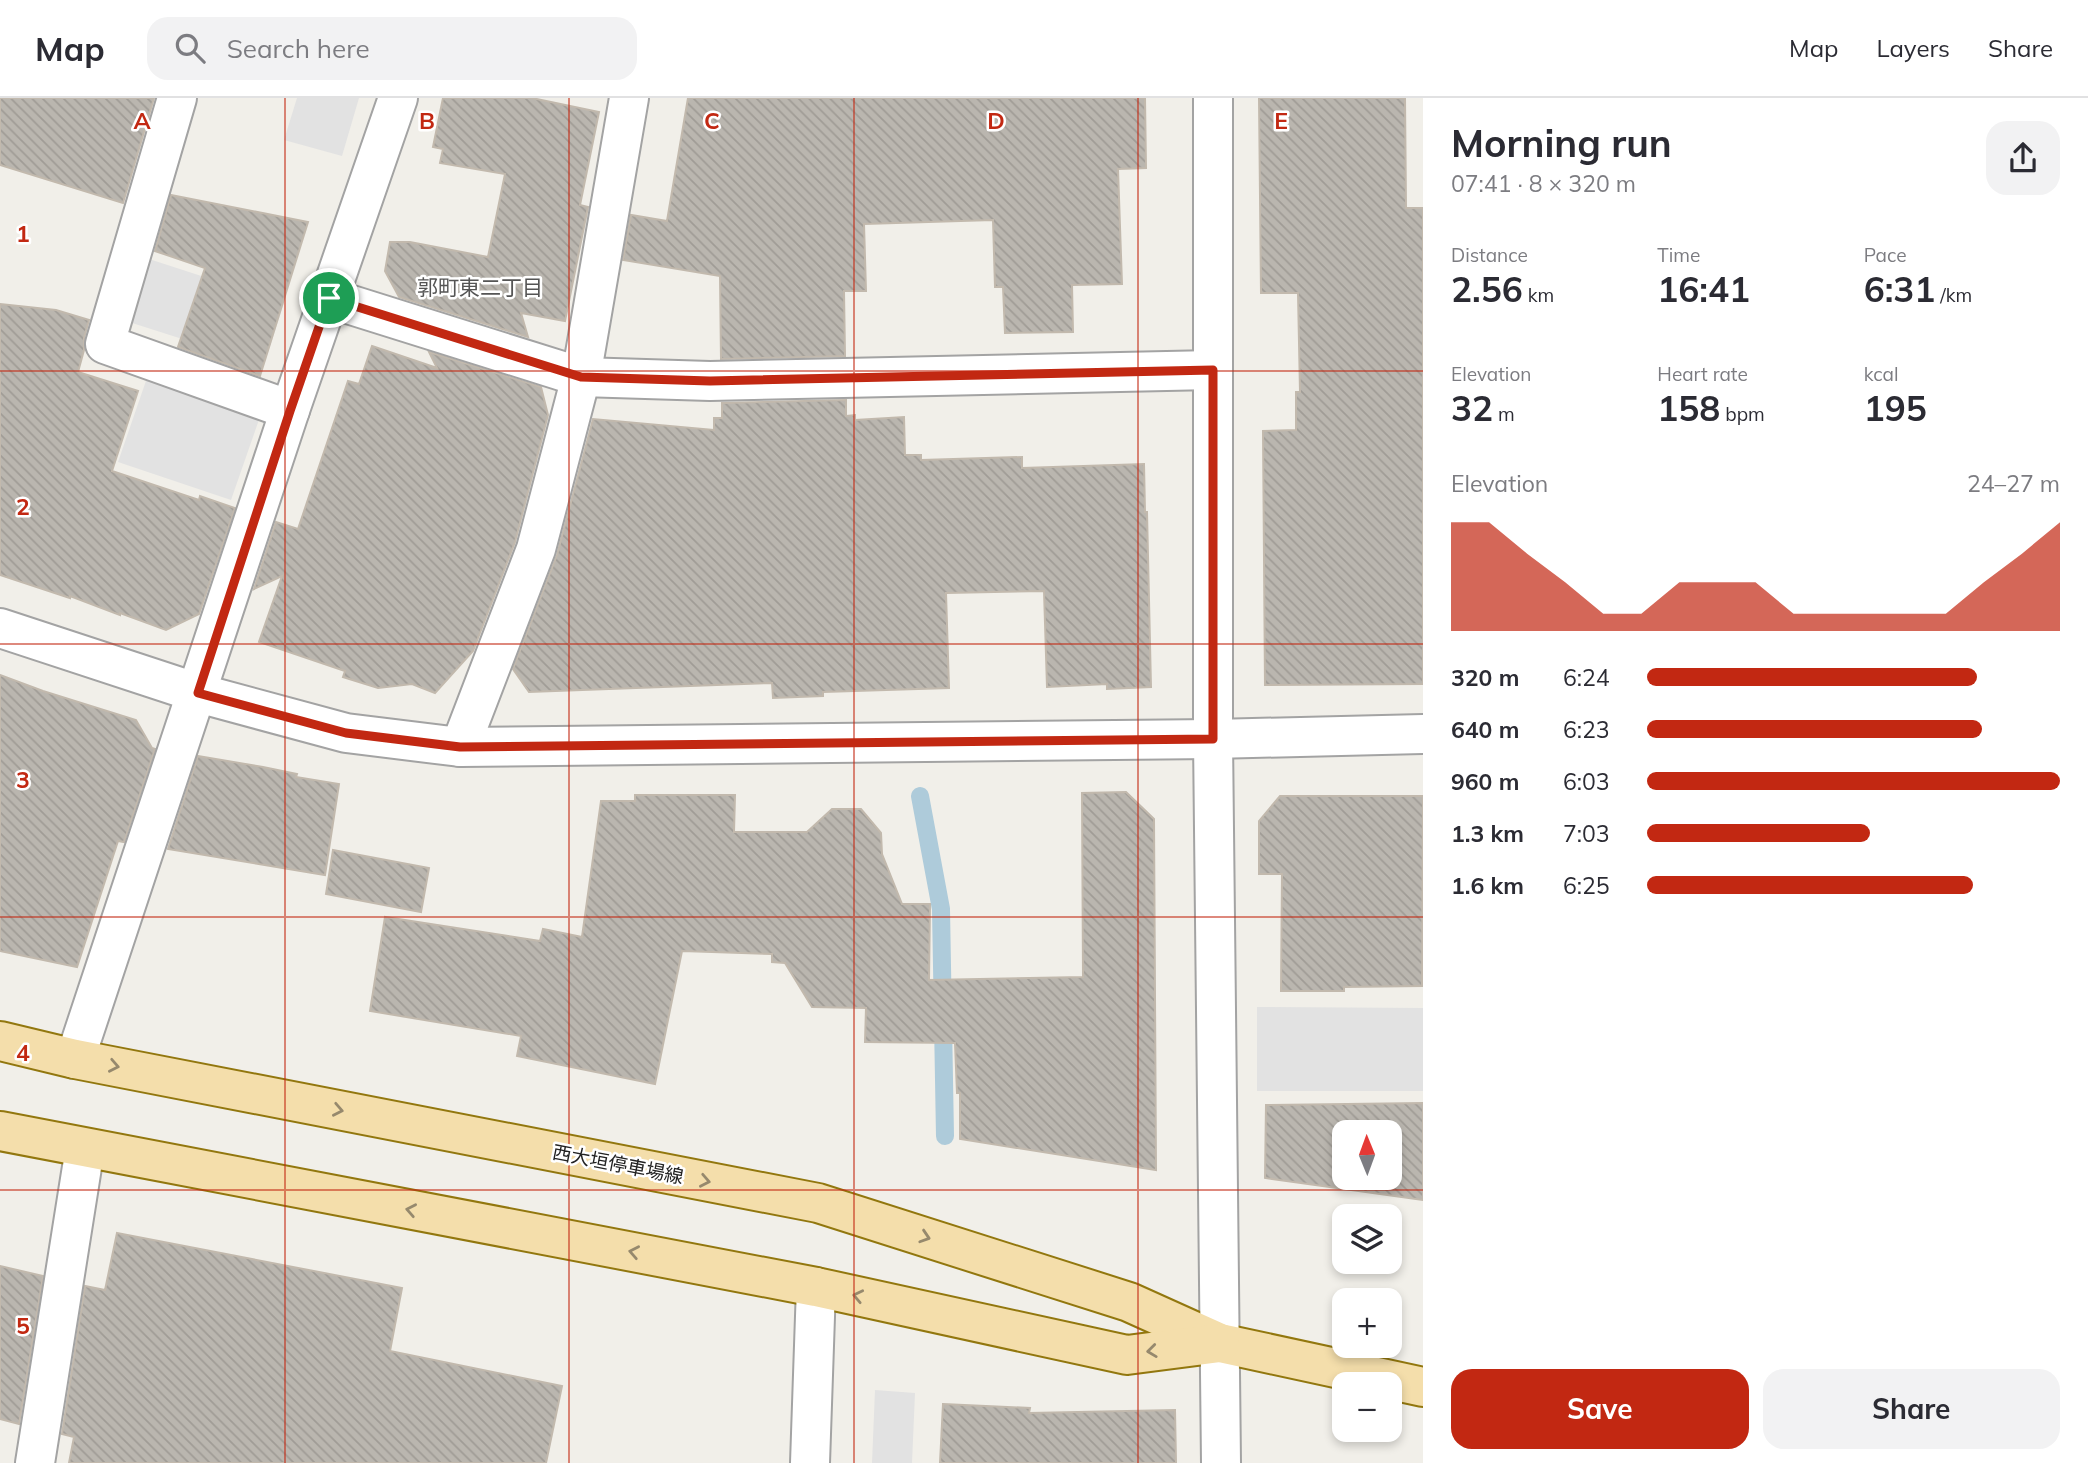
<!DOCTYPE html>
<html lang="en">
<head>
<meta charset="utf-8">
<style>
  body { margin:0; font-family:Mulish,"Noto Sans JP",sans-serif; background:#f2f2f3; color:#2b2b33; height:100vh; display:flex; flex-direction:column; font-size:26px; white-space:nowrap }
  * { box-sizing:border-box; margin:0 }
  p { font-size:23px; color:#7c7c81 }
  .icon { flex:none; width:38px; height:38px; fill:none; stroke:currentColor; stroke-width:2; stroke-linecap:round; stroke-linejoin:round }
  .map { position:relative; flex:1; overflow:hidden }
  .sheet { display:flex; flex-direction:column; background:#fff; width:665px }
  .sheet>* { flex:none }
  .needle { width:46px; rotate:359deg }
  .tools { position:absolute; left:1332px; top:1022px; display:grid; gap:14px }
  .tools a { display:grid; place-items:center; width:70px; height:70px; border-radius:14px; background:#fff; box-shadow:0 4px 10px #0003; font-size:35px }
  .pin { position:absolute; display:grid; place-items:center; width:60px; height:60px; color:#fff; margin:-30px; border:4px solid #fff; border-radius:50%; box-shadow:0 2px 7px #0007 }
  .round { display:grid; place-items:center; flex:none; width:74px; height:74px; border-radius:21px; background:#f2f2f3 }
  .overview { display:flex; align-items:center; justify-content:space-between; height:119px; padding:0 28px }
  h1 { font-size:38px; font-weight:700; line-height:52px }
  .metrics { display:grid; grid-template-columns:repeat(3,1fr); gap:10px; height:119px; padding:7px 28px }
  .metrics div { display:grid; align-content:center }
  .metrics b { font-size:35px; font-weight:700 }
  .metrics small { font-size:19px; font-weight:400 }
  .metrics p { font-size:19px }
  .chart { height:196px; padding:14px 28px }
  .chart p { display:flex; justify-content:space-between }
  .chart svg { width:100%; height:126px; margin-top:7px; fill:#c22812; opacity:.7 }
  .button { display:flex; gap:14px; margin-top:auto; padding:14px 28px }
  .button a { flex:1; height:80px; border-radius:21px; background:#c22812; color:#fff; font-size:28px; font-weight:700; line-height:80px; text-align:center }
  .button a+a { background:#f2f2f3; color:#2b2b33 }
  ul { padding:0 28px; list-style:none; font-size:23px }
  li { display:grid; grid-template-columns:112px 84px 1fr; align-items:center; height:52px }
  li i { height:18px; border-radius:9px; background:#c22812 }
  header { display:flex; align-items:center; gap:42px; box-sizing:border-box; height:98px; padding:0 35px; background:#fff; border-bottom:2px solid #e1e1e2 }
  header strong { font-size:33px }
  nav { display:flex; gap:38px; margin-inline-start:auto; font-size:24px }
  .search { width:490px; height:63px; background:#f2f2f3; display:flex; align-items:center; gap:18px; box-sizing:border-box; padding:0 24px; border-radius:21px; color:#7c7c81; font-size:26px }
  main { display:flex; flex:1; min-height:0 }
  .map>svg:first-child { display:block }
</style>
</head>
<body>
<header>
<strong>Map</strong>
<div class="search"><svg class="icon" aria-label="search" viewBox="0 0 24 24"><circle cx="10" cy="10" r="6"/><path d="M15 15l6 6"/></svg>Search here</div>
<nav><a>Map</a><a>Layers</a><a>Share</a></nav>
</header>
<main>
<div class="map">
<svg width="1423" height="1365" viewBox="0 0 1423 1365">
  <defs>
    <pattern id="building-back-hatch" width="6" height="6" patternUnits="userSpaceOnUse" patternTransform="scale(1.75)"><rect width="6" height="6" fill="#bab6af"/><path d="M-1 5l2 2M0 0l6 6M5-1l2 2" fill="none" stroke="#a09c96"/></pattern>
  </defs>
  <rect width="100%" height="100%" fill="#f1efe9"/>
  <!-- parking -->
  <g fill="#e2e2e2">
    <path d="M297 0H359L342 58 284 42Z"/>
    <path d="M149 161 284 205 264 267 129 224Z"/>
    <path d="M148 277 261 316 231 402 118 364Z"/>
    <path d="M1257 909 1423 910V993H1257Z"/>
    <path d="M875 1292 915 1295 912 1365H872Z"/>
  </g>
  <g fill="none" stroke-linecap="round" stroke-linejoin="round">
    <!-- stream -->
    <path stroke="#aecbda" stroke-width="18" d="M920 698 941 811 945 1038"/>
  </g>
  <!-- building -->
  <g fill="url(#building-back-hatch)" stroke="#c2b9ad" stroke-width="2" fill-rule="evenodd">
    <path d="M0 0H154L123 105 0 67Z"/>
    <path d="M443 0H532L599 14 580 107 588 109 565 223 521 215 528 239 399 199 385 173 390 144H410L488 159 505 76 440 65 443 51 433 49Z"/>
    <path d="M688 0H1145L1146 70 1118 71 1122 186 1072 187 1073 234 1005 235 1003 189H995L993 122 864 126 866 193H844L845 258 721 261 720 178 623 162 631 117 667 123Z"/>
    <path d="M1259 0H1405L1406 110H1423V586L1265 587 1263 333 1296 332V294H1300L1298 195H1261Z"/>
    <path d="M171 97 308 124 260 278 178 249 205 170 155 153Z"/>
    <path d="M0 206 56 212 89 222 84 240V252L78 274 138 293 112 373 199 402 200 398 235 410 199 516 166 532 120 515V517L70 498V500L0 477Z"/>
    <path d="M372 248 437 270 429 254 541 289 548 317 515 444 473 553 435 595 412 586 378 590 343 579 345 573 259 544 282 478 254 491 276 424 298 431 348 283 359 286Z"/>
    <path d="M846 302V318L855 317V322L904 319 905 357H921V362L1022 359V370L1144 366 1145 414H1147L1151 589 1107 591V586L1047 589 1044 493 946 495 949 590 823 594V598L773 600 772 585 529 594 513 571 557 457 593 321 714 332V320H722V305Z"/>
    <path d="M0 577 43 593 136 622 152 650 155 651 124 744 118 743 77 869 0 853Z"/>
    <path d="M198 658 263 669 297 676 296 679 339 686 325 777 168 751Z"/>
    <path d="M1126 694 1154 721 1156 1072 960 1041V995H957L955 945 865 944 866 910 812 909 785 865 772 864V856L682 853 655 986 517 958 521 938 370 913 385 819 540 843 543 831 582 839 601 703H635V697H735L734 734H807L832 711H861L881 735 882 756 902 806H930L929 882 1083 879 1082 695Z"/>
    <path d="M1280 698H1423L1422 888 1344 889V893H1281L1282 776H1259V723Z"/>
    <path d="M333 752 429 770 421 814 326 796Z"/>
    <path d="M1423 1005V1102L1265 1080 1266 1007ZM1344 1034H1390V1080H1344Z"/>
    <path d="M117 1135 402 1190 390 1253 562 1288 546 1365H69L74 1339 62 1336 85 1188 105 1192Z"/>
    <path d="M0 1168 43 1178 19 1326 0 1321Z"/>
    <path d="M943 1306 1030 1310 1029 1315 1175 1312 1176 1365H940Z"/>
  </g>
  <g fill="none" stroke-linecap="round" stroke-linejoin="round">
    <!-- minor casing -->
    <g stroke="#a3a3a3" stroke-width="42">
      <g id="minor">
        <path d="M177 0 105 246 290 312"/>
        <path d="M1213 0V641L1221 1365"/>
        <path d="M329 200 581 279 710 283 1213 272"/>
        <path d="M0 530 198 595 346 635 460 649 1213 641 1423 636"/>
        <path d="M460 649 536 451 581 279 629 0"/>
        <path d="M75 961 290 312 398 0"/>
        <path d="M35 1365 85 1050"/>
        <path d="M810 1365 816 1189"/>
      </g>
    </g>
    <!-- major casing -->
    <g stroke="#92770e" stroke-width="42">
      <g id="major">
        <path d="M0 943 75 961 818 1105 1129 1204 1220 1245 1423 1289"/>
        <path d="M0 1033 816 1189 1127 1257 1220 1245"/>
      </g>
    </g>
    <!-- minor -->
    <use href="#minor" stroke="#fff" stroke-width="38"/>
    <!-- major -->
    <use href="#major" stroke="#f4deab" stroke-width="38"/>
  </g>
  <!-- one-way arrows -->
  <defs><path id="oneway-chevron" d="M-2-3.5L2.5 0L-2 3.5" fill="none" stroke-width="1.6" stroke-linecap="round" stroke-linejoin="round" transform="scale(1.75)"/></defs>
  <g stroke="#96896d">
    <use href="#oneway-chevron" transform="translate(114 968) rotate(11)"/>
    <use href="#oneway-chevron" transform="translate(338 1012) rotate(11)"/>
    <use href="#oneway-chevron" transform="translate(705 1083) rotate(11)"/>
    <use href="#oneway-chevron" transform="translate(411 1112) rotate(-169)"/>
    <use href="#oneway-chevron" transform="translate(925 1139) rotate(18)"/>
    <use href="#oneway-chevron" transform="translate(634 1154) rotate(-169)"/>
    <use href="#oneway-chevron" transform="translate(858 1198) rotate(-168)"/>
    <use href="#oneway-chevron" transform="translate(1152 1253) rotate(173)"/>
  </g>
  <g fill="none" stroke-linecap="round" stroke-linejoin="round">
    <!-- route casing -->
    <g stroke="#fff" stroke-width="14">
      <path id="route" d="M329 200 581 279 710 283 1213 272V641L460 649 346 635 198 595 290 313Z"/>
    </g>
    <!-- route -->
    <use href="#route" stroke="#c22812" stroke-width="9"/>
  </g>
  <!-- grid -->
  <path fill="none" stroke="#c22812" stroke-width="2" stroke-opacity="0.55" d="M285 0V1365M569 0V1365M854 0V1365M1138 0V1365M0 273H1423M0 546H1423M0 819H1423M0 1092H1423"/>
  <g text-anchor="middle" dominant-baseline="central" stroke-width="5" stroke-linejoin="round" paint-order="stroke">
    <!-- street labels -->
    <g font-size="19" fill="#222" stroke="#fff">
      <text transform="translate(618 1066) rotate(11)">西大垣停車場線</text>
    </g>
    <!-- neighbourhood labels -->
    <g font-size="21" fill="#555" stroke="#fff">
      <text x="480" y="189">郭町東二丁目</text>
    </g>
  </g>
  <g font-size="23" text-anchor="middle" font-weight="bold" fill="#c22812" stroke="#fff" stroke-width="5" stroke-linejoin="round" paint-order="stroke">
    <text x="142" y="31">A</text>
    <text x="427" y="31">B</text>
    <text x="712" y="31">C</text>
    <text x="996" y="31">D</text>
    <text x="1281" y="31">E</text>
    <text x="23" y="144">1</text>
    <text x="23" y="417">2</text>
    <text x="23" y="690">3</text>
    <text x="23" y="963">4</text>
    <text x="23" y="1236">5</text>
  </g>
</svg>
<div class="tools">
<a><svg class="needle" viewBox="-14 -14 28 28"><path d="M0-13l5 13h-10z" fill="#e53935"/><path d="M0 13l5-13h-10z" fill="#7c7c81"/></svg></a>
<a><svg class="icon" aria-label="layers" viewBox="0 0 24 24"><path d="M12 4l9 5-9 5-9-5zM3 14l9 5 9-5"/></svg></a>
<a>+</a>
<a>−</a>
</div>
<div class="pin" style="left:329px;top:200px;background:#1e9e55"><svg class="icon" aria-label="arrive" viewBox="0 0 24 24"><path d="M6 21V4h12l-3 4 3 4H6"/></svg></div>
</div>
<section class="sheet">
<div class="overview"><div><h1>Morning run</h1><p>07:41 · 8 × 320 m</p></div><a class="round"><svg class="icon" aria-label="share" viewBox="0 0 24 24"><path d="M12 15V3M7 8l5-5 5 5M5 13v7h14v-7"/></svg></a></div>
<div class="metrics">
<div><p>Distance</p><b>2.56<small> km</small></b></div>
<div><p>Time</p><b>16:41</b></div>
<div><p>Pace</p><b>6:31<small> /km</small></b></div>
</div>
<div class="metrics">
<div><p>Elevation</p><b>32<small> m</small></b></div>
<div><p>Heart rate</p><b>158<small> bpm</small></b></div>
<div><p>kcal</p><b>195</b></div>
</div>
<div class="chart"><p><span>Elevation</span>24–27 m</p>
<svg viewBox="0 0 160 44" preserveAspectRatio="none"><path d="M0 44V6L10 6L20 17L30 27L40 38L50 38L60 27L70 27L80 27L90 38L100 38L110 38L120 38L130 38L140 27L150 17L160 6V44z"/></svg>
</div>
<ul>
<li><b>320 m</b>6:24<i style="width:80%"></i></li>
<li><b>640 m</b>6:23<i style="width:81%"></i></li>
<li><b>960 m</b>6:03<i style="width:100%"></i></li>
<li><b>1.3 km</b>7:03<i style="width:54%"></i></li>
<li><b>1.6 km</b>6:25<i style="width:79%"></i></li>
</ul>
<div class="button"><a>Save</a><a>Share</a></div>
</section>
</main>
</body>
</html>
